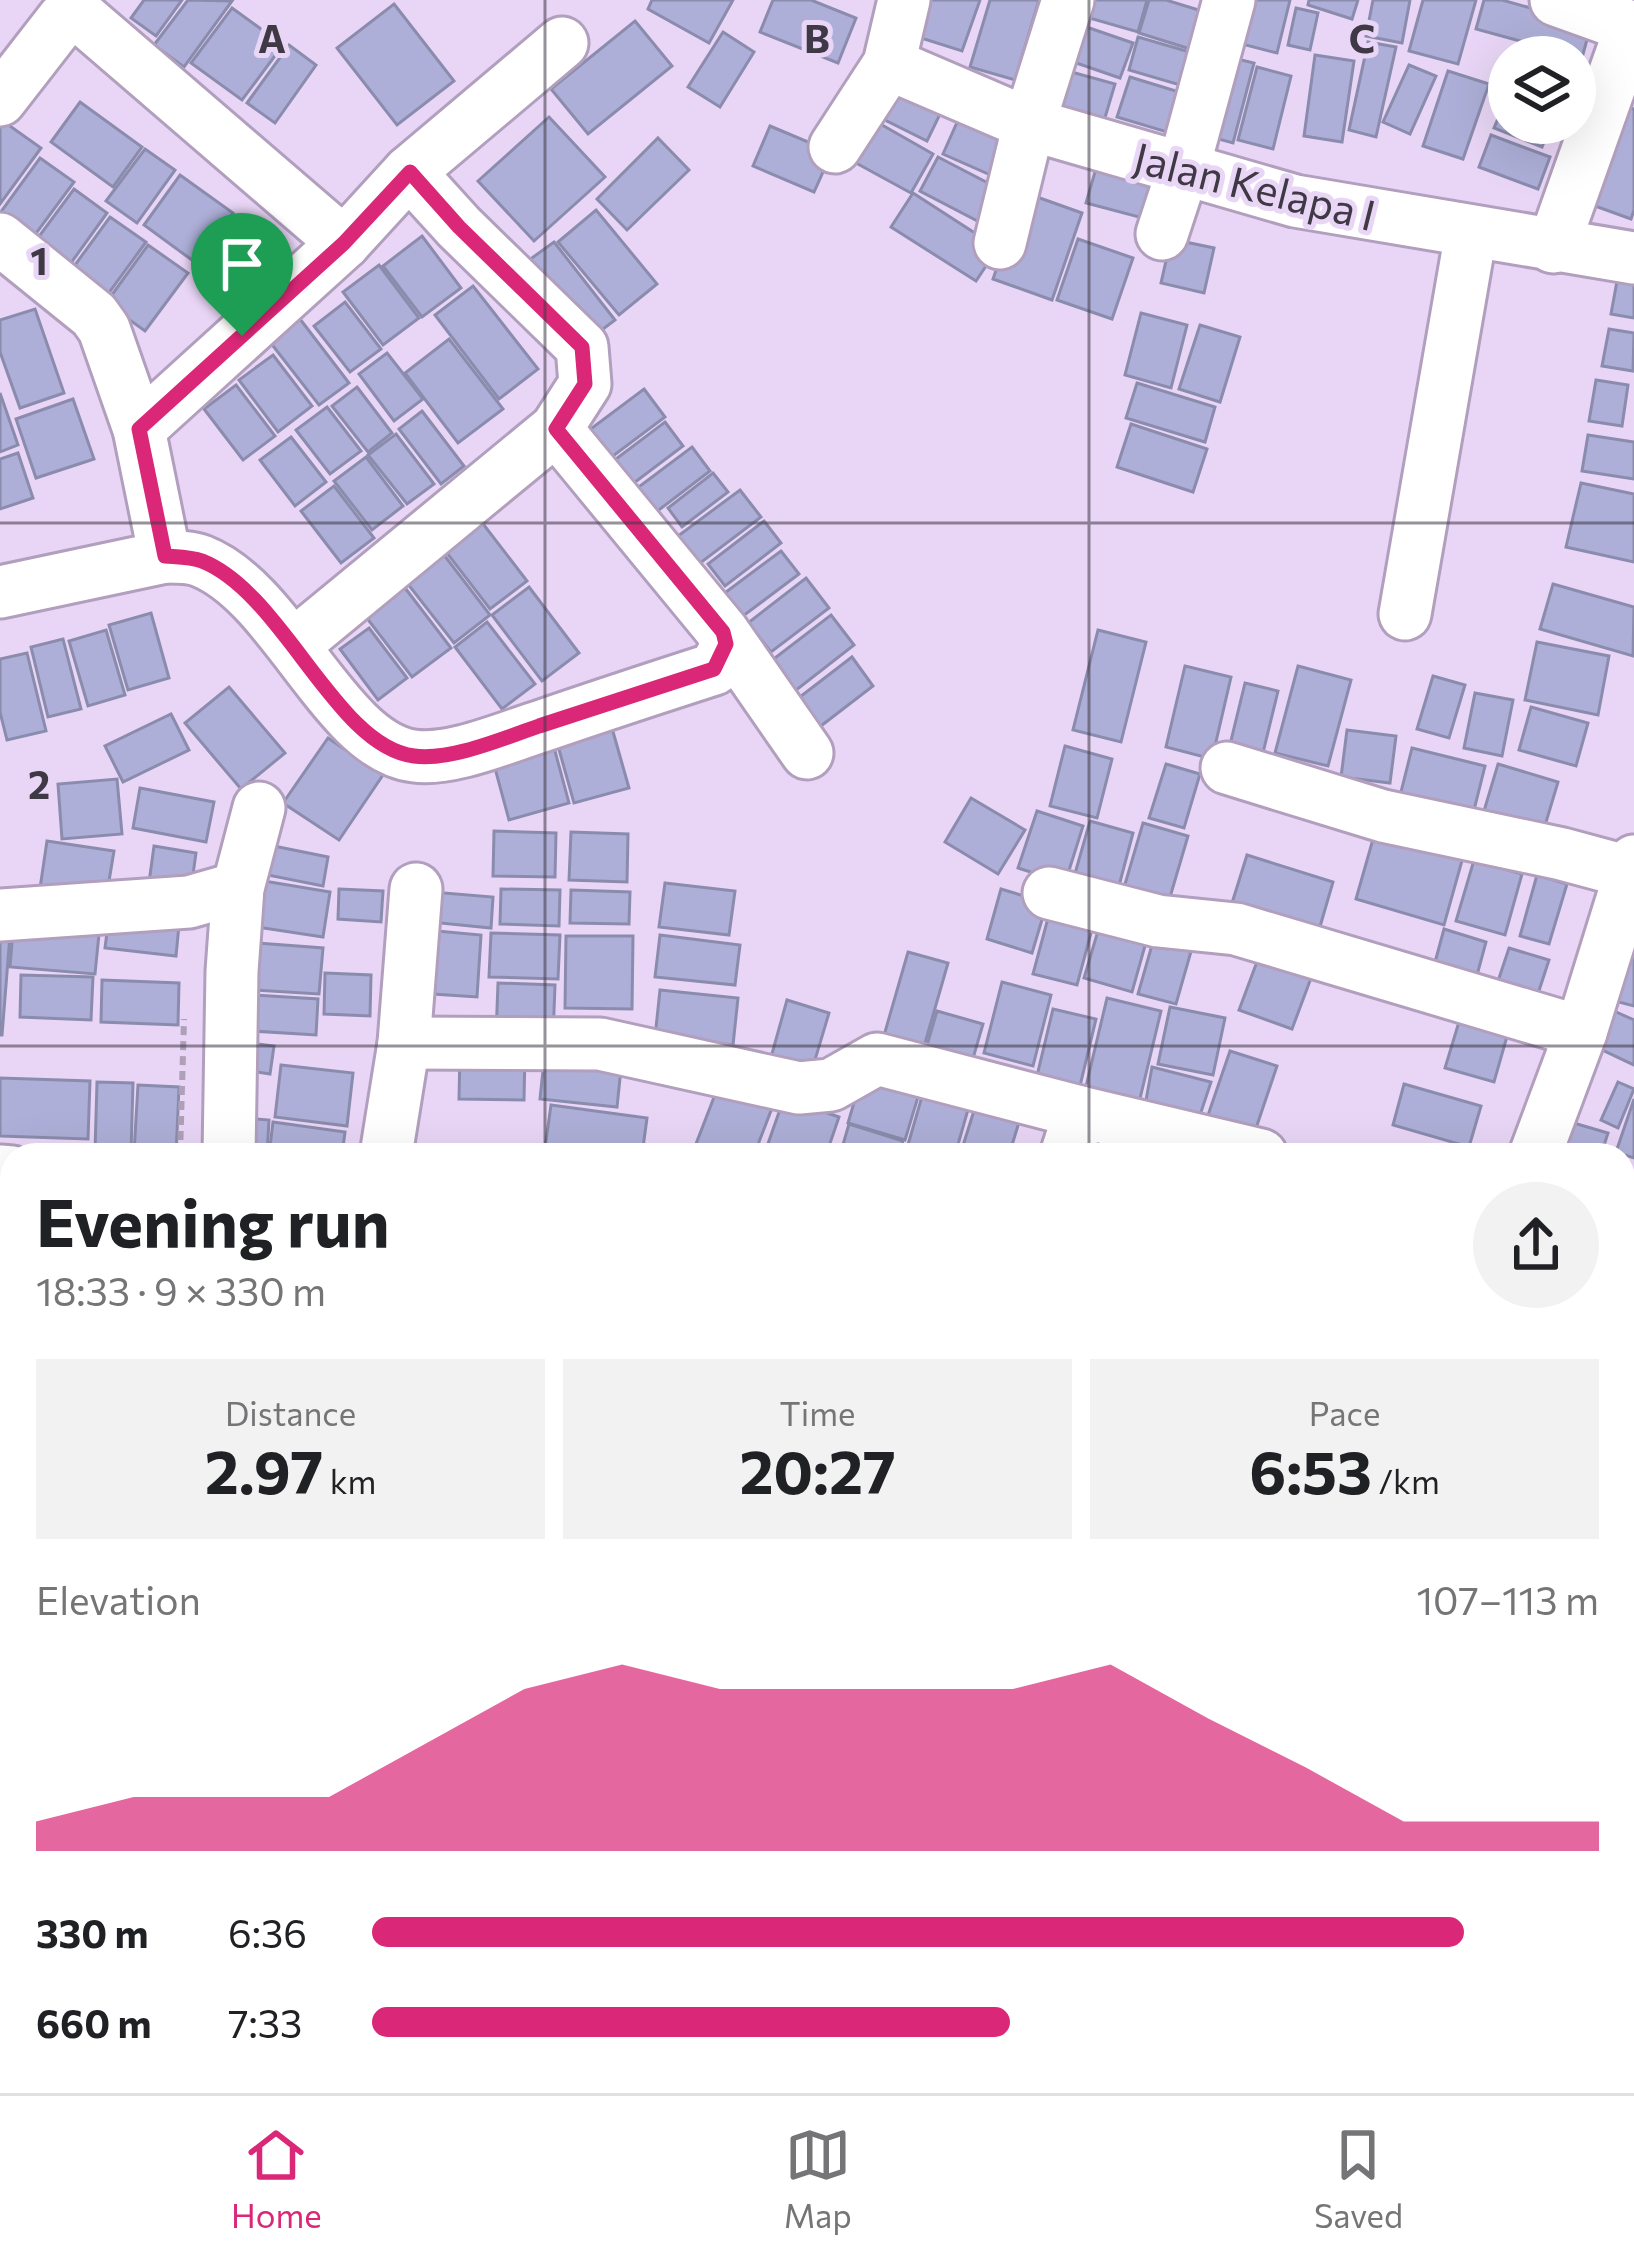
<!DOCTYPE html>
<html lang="en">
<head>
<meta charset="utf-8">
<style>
  body { margin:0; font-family:Commissioner,sans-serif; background:#f2f2f2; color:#202124; height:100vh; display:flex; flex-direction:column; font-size:45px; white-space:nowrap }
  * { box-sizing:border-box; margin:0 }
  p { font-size:39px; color:#757577 }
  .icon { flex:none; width:66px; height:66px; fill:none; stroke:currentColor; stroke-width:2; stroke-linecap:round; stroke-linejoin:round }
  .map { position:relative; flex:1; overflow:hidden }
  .drawer { position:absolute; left:0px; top:1143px; width:1635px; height:951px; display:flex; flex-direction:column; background:#fff; border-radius:36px 36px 0 0; box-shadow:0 12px 48px #0002 }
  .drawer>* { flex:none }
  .fabs { position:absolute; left:1488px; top:36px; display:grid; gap:24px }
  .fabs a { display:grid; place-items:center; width:108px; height:108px; border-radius:50%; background:#fff; box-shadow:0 12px 48px #0002; font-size:60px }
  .pin { position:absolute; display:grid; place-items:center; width:102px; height:102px; color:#fff; margin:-123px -51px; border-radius:50% 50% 50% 0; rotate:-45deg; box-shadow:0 0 12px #0007 }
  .pin .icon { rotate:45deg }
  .round { display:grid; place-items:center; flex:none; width:126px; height:126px; border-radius:63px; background:#f2f2f2 }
  .headline { display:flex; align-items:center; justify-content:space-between; height:204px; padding:0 36px }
  h1 { font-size:66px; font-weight:700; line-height:90px }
  .figures { display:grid; grid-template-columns:repeat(3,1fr); gap:18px; height:204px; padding:12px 36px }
  .figures div { display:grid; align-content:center; border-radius:0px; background:#f2f2f2; text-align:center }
  .figures b { font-size:60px; font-weight:700 }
  .figures small { font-size:33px; font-weight:400 }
  .figures p { font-size:33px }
  .chart { height:336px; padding:24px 36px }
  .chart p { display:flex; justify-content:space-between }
  .chart svg { width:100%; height:216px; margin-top:12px; fill:#db2777; opacity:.7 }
  ul { padding:0 36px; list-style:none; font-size:39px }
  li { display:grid; grid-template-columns:192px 144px 1fr; align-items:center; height:90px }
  li i { height:30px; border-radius:15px; background:#db2777 }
  .tab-bar { display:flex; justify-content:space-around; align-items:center; height:168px; border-top:3px solid #e0e0e0; background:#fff; font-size:33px; color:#757577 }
  .tab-bar a { display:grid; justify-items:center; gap:6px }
  .tab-bar .selected { color:#db2777 }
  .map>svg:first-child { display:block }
</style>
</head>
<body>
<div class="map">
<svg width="1634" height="2093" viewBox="0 0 1634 2093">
  <rect width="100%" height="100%" fill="#e9d6f6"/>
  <!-- green -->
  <path fill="#a4c9ac" d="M55 2082H911L928 2093H43Z"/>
  <!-- building -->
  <g fill="#adafd8" stroke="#8b8cad" stroke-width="3">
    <path d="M144 0H182L156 36 131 18Z"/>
    <path d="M188 0 232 1 184 67 154 45Z"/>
    <path d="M652 0H733L709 43 648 9Z"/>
    <path d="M773 0H811L856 18 838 63 760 32Z"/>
    <path d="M909 0H980L962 51 899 31Z"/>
    <path d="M990 0H1039L1015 80 970 67Z"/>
    <path d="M1076 0H1147L1138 32 1072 13Z"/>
    <path d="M1149 0H1166L1215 15 1203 53 1139 33Z"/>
    <path d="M1240 0H1290L1277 53 1230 41Z"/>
    <path d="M1309 0H1358L1352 19 1308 5Z"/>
    <path d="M1373 0H1410L1402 43 1366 36Z"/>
    <path d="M1423 0H1476L1458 64 1409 51Z"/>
    <path d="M1484 0H1502L1591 25 1582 58 1476 29Z"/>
    <path d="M394 4 454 81 397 125 337 48Z"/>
    <path d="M232 8 283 45 242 100 191 63Z"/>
    <path d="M1296 8 1318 13 1310 50 1288 45Z"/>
    <path d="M635 21 672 66 588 134 551 89Z"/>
    <path d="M1072 22 1133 43 1120 78 1059 57Z"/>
    <path d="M723 32 754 52 720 107 688 87Z"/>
    <path d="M1138 37 1207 57 1197 90 1129 70Z"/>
    <path d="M1368 42 1396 47 1376 137 1349 130Z"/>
    <path d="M289 45 316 65 275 123 247 103Z"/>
    <path d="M1315 55 1354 61 1342 142 1304 136Z"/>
    <path d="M1225 56 1254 63 1233 143 1204 135Z"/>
    <path d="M1409 65 1436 76 1410 134 1383 122Z"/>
    <path d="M1257 67 1291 76 1273 149 1238 140Z"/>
    <path d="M1057 68 1115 84 1104 121 1046 105Z"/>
    <path d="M1448 71 1489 84 1463 159 1423 146Z"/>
    <path d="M1130 77 1189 95 1177 135 1117 117Z"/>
    <path d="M897 85 943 108 927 141 881 118Z"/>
    <path d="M1509 93V123H1552L1542 147 1494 128Z"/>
    <path d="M80 102 142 147 113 187 51 142Z"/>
    <path d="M1621 105 1634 109V210L1631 219 1587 203Z"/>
    <path d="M549 117 605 177 534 241 478 181Z"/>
    <path d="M868 117 933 154 911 193 845 157Z"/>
    <path d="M959 118 1019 144 1002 180 943 154Z"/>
    <path d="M0 119 41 148 0 204Z"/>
    <path d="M770 126 832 152 814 192 753 166Z"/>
    <path d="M1491 135 1550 157 1538 189 1479 167Z"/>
    <path d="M658 138 689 170 627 230 597 199Z"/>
    <path d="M145 149 175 170 137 223 106 201Z"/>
    <path d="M938 157 1007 193 989 227 920 191Z"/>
    <path d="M40 158 74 182 23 251 0 234V213Z"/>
    <path d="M1099 158 1166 177 1154 221 1086 203Z"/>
    <path d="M180 175 233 213 196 263 144 225Z"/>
    <path d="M74 189 107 213 63 274 29 250Z"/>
    <path d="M1023 192 1082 213 1052 300 993 279Z"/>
    <path d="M913 193 998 248 976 281 891 227Z"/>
    <path d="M596 210 657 284 619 315 558 242Z"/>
    <path d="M110 217 146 242 103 301 67 276Z"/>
    <path d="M422 236 461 288 422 317 383 266Z"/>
    <path d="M1078 239 1133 258 1112 319 1057 300Z"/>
    <path d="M1171 239 1214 248 1204 293 1161 283Z"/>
    <path d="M554 242 615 320 586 342 525 263Z"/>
    <path d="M148 245 188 273 145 331 106 303Z"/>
    <path d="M379 265 419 318 383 345 343 292Z"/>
    <path d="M1619 270 1634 272V318L1611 314Z"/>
    <path d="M473 286 538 369 499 399 435 315Z"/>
    <path d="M345 302 381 349 350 372 314 326Z"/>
    <path d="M35 309 64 393 20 408 0 352V320Z"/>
    <path d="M1141 313 1187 325 1171 388 1125 375Z"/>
    <path d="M300 319 349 383 319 405 270 342Z"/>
    <path d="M1200 325 1240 337 1220 402 1179 389Z"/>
    <path d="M1609 329 1634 333 1633 371 1602 366Z"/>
    <path d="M449 339 503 409 458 443 405 373Z"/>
    <path d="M387 353 423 399 394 421 359 374Z"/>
    <path d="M273 355 312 406 278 432 239 380Z"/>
    <path d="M1596 380 1628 385 1622 426 1589 421Z"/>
    <path d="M1137 383 1215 407 1205 442 1126 418Z"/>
    <path d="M236 385 275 436 243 460 204 409Z"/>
    <path d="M357 387 392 433 368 452 332 406Z"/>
    <path d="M644 389 665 417 597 468 576 440Z"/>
    <path d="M0 393 18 445 0 452Z"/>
    <path d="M73 399 94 459 36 478 16 419Z"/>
    <path d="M327 407 361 451 330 474 296 430Z"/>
    <path d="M422 411 464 466 441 484 399 429Z"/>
    <path d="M665 422 683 446 622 492 604 468Z"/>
    <path d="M1131 424 1207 449 1193 492 1117 467Z"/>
    <path d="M396 434 434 484 407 504 368 455Z"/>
    <path d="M1588 435 1634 442V479L1582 471Z"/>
    <path d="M291 437 326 482 295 506 260 460Z"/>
    <path d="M692 447 710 471 647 519 628 495Z"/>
    <path d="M18 453 33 498 0 509V459Z"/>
    <path d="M366 457 403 506 372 530 334 481Z"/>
    <path d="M713 473 728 492 682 527 668 508Z"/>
    <path d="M1581 483 1634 494V562L1566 547Z"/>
    <path d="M334 486 374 538 341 563 301 511Z"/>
    <path d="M740 490 761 517 691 570 670 542Z"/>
    <path d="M477 516 527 581 490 609 440 544Z"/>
    <path d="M764 521 781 543 725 586 708 564Z"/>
    <path d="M441 551 490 615 454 643 404 579Z"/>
    <path d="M781 551 799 574 739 619 722 595Z"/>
    <path d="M806 578 829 608 771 652 748 623Z"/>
    <path d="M402 584 451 648 412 677 363 613Z"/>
    <path d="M1553 584 1634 607 1633 656 1540 629Z"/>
    <path d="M529 587 579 653 542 681 492 615Z"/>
    <path d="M151 613 169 678 128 690 109 625Z"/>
    <path d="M831 615 854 645 795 691 771 661Z"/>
    <path d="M487 622 535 684 502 709 455 647Z"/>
    <path d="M369 628 407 678 378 700 340 649Z"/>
    <path d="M106 630 125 695 88 706 69 641Z"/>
    <path d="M1098 630 1146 642 1121 742 1073 730Z"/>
    <path d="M63 639 81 709 48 717 31 647Z"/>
    <path d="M1537 642 1609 656 1598 715 1525 700Z"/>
    <path d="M27 653 46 731 7 740 0 712V659Z"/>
    <path d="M852 657 873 686 813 732 792 703Z"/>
    <path d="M1185 666 1231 677 1212 759 1166 747Z"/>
    <path d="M1298 666 1351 680 1328 766 1275 753Z"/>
    <path d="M1433 676 1465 685 1449 738 1417 729Z"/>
    <path d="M1245 683 1278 691 1261 761 1228 753Z"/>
    <path d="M229 687 285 753 241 789 185 723Z"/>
    <path d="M1475 693 1513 700 1502 756 1464 748Z"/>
    <path d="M1531 707 1588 723 1576 766 1519 750Z"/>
    <path d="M171 714 189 750 123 782 105 746Z"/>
    <path d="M608 714 629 788 574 803 553 728Z"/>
    <path d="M549 729 569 803 509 820 489 746Z"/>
    <path d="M1347 730 1396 736 1390 783 1341 777Z"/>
    <path d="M328 738 383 775 339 840 283 803Z"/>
    <path d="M1065 746 1112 759 1097 818 1050 806Z"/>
    <path d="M1412 748 1485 766 1473 814 1400 796Z"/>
    <path d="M1166 764 1200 774 1184 828 1149 818Z"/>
    <path d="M1498 764 1558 782 1541 839 1481 821Z"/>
    <path d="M117 779 122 834 62 839 58 784Z"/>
    <path d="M140 788 214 802 206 842 133 828Z"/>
    <path d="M971 798 1025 830 998 874 945 842Z"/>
    <path d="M1037 811 1083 826 1065 883 1018 868Z"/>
    <path d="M1090 821 1133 833 1116 897 1072 884Z"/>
    <path d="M1143 823 1188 836 1168 904 1123 891Z"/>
    <path d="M494 831 556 833 555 877 493 876Z"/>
    <path d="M571 832 628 834 627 882 569 880Z"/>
    <path d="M1375 832 1463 857 1444 925 1356 899Z"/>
    <path d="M47 841 114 851 105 905 39 895Z"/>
    <path d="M259 843 328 857 323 886 253 872Z"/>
    <path d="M154 846 196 853 190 896 148 890Z"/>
    <path d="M1247 855 1333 882 1319 930 1232 903Z"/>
    <path d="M1474 860 1522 874 1505 935 1456 921Z"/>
    <path d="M1537 875 1567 884 1549 944 1520 936Z"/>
    <path d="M264 881 330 892 323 937 257 927Z"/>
    <path d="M665 883 735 891 729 935 659 927Z"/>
    <path d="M339 889 383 891 381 922 338 919Z"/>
    <path d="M501 889 560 890 559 926 500 924Z"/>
    <path d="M1001 889 1047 903 1032 953 987 939Z"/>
    <path d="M571 890 630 892 629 924 570 923Z"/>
    <path d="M432 892 493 897 491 928 430 922Z"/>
    <path d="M1051 907 1095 918 1077 985 1033 974Z"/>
    <path d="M1103 914 1150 928 1132 992 1084 978Z"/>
    <path d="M14 917 100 924 95 974 10 967Z"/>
    <path d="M109 917 179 925 176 956 105 948Z"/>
    <path d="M1444 929 1486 942 1473 990 1431 977Z"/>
    <path d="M437 931 481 935 477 997 433 994Z"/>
    <path d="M1156 931 1194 941 1176 1004 1138 994Z"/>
    <path d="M491 933 560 935 558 979 489 977Z"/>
    <path d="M0 934 10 935 2 1035H0Z"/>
    <path d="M660 935 740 945 735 985 655 977Z"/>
    <path d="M566 936H633L632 1009 565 1008Z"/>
    <path d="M243 942 323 948 319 994 240 989Z"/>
    <path d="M1264 943 1317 962 1292 1029 1239 1010Z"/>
    <path d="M1624 947 1634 949V1006L1611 1000Z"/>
    <path d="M1509 948 1549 960 1531 1015 1491 1002Z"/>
    <path d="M908 952 948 963 923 1050 883 1039Z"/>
    <path d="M325 973 371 975 370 1016 324 1014Z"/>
    <path d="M21 975 93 977 91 1020 20 1017Z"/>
    <path d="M102 980 179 983 178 1025 101 1022Z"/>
    <path d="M1002 982 1051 995 1033 1066 984 1053Z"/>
    <path d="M498 983 555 985 553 1038 496 1036Z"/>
    <path d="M660 990 738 998 733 1045 655 1037Z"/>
    <path d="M254 995 318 999 316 1035 252 1031Z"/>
    <path d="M1107 998 1161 1011 1137 1111 1083 1099Z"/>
    <path d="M787 1000 829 1013 809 1080 768 1068Z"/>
    <path d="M1170 1007 1225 1018 1213 1075 1158 1064Z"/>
    <path d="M1053 1009 1096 1019 1079 1090 1036 1080Z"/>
    <path d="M937 1011 983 1024 969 1072 923 1059Z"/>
    <path d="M1614 1011 1634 1020V1065L1596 1047Z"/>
    <path d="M1462 1012 1510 1026 1494 1082 1445 1068Z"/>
    <path d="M243 1042 274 1046 270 1074 239 1069Z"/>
    <path d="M460 1051 525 1052 524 1100 459 1099Z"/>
    <path d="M545 1051 622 1059 617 1107 540 1099Z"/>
    <path d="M1230 1051 1277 1066 1253 1137 1206 1121Z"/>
    <path d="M281 1065 353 1073 347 1126 275 1117Z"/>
    <path d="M1152 1067 1211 1082 1196 1127 1143 1117Z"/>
    <path d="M864 1069 921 1087 905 1140 848 1123Z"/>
    <path d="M723 1074 777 1095 754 1155H725L696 1144Z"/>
    <path d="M0 1078 90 1081 88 1139 0 1136Z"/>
    <path d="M97 1082 133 1083 131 1153 95 1151Z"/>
    <path d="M1618 1082 1634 1089 1618 1128 1601 1120Z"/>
    <path d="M1404 1084 1481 1106 1469 1147 1393 1125Z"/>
    <path d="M138 1085 179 1087 176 1155 134 1153Z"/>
    <path d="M925 1086 971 1099 955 1155H905Z"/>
    <path d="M979 1095 1023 1109 1009 1155H960Z"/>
    <path d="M784 1098 839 1117 826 1155H764Z"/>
    <path d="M1634 1099V1158L1616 1152Z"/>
    <path d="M551 1105 647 1118 642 1155H598L545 1148Z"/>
    <path d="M235 1117 269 1120 267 1155H233Z"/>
    <path d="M1560 1119 1608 1133 1601 1155H1550Z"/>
    <path d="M273 1122 345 1132 342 1155H269Z"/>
    <path d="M849 1124 903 1141 898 1155H840Z"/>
    <path d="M0 1177 12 1178V1239L0 1238Z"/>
    <path d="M0 1249 12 1250V1329L0 1328Z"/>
    <path d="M1623 1369 1634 1373 1633 1423 1623 1419Z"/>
    <path d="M0 1590 12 1591V1682L0 1681Z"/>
    <path d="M1164 2082H1207L1213 2093H1149Z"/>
  </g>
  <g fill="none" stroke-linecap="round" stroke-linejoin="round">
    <!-- minor casing -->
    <g stroke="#b19fbd" stroke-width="57">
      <g id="minor">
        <path d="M1556 0 1634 28"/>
        <path d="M889 64 1029 124 1295 201 1634 258"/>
        <path d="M0 100 63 19 79 15 344 243"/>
        <path d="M835 147 889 64 904 0"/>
        <path d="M1162 234 1183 170 1229 0"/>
        <path d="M0 239 94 315 104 329 139 429 165 557 0 592"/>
        <path d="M1000 243 1029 124 1068 0"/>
        <path d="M1553 247 1631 27"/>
        <path d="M139 429 344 243 409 172 562 43"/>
        <path d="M556 429 723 632 807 753"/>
        <path d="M165 557C177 557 191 557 201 561 283 593 336 747 414 756 451 761 504 738 539 727 597 707 655 688 714 669L724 652 725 637"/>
        <path d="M1405 614 1471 233"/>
        <path d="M295 644 556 429 585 384 582 347 459 227 409 172"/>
        <path d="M1227 768 1383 816 1562 854 1629 872"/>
        <path d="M1049 893 1158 921 1236 929 1581 1032"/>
        <path d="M0 915 189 902 238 888"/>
        <path d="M404 1043 600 1044 799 1088 831 1085 877 1059 1080 1112"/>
        <path d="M229 1155 232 971 238 888 259 808"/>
        <path d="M386 1155 404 1043 416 889"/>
        <path d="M1066 1155 1080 1112 1261 1155"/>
        <path d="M1535 1155 1581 1032 1634 861"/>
        <path d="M0 1171 12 1172"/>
        <path d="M1623 1233 1634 1235"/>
        <path d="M0 1354H12"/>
        <path d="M0 1571H12"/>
        <path d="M1623 2063 1634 2059"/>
        <path d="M1086 2082 1098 2093"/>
        <path d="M1263 2082 1268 2093"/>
        <path d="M526 2093 532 2082"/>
        <path d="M1544 2093 1572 2082"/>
      </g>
    </g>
    <!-- path -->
    <path stroke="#afa0b9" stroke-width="6" stroke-dasharray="9 6" stroke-linecap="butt" d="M180 1155 184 1019"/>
    <!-- minor -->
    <use href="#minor" stroke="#fff" stroke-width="51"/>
  </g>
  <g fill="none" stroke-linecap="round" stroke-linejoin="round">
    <!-- route casing -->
    <g stroke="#fff" stroke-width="24">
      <path id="route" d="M410 172 459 227 582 347 585 384 556 429 723 632 726 644 714 669C655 688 597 707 539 726 504 738 451 761 414 756 336 747 283 593 202 561 191 557 177 557 165 556L139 429 344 243Z"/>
    </g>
    <!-- route -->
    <use href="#route" stroke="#db2777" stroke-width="15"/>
  </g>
  <!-- grid -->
  <path fill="none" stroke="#3f3845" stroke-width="3" stroke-opacity="0.55" d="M545 0V1155M1089 0V1155M0 523H1634M0 1046H1634M0 1570H12M1623 1570H1634M545 2082V2093M1089 2082V2093"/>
  <g text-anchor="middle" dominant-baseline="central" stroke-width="10" stroke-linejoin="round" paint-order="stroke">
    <!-- street labels -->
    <g font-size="42" fill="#3f3845" stroke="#e9d6f6">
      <text transform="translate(1255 185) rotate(14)">Jalan Kelapa I</text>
    </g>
  </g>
  <g font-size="39" text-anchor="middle" font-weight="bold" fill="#3f3845" stroke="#e9d6f6" stroke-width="10" stroke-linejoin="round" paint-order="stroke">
    <text x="272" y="53">A</text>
    <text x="817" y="53">B</text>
    <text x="1362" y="53">C</text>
    <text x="39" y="275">1</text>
    <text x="39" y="799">2</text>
  </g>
</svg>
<div class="fabs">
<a><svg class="icon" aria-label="layers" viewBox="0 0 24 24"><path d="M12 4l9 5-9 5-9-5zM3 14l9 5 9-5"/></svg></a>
</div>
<div class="pin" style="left:242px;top:336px;background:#1e9e55"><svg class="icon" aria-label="arrive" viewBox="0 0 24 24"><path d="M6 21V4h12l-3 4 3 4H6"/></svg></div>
<section class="drawer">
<div class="headline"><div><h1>Evening run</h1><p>18:33 · 9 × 330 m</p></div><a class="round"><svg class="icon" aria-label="share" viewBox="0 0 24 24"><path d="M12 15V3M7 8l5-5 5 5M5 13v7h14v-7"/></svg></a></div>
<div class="figures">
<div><p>Distance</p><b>2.97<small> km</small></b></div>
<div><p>Time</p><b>20:27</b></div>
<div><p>Pace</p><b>6:53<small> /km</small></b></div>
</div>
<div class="chart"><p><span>Elevation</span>107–113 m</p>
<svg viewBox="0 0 160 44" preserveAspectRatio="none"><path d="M0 44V38L10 33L20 33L30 33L40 22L50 11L60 6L70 11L80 11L90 11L100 11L110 6L120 17L130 27L140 38L150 38L160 38V44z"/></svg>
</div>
<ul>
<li><b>330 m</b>6:36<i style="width:89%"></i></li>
<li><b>660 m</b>7:33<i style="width:52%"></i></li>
</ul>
</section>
</div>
<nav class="tab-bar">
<a class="selected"><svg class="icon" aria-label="home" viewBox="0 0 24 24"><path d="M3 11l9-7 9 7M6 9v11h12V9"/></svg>Home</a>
<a><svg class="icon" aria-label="map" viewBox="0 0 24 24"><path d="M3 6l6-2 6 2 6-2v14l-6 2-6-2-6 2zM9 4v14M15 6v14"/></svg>Map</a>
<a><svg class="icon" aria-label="saved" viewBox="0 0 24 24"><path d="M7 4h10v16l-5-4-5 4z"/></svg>Saved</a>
</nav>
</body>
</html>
